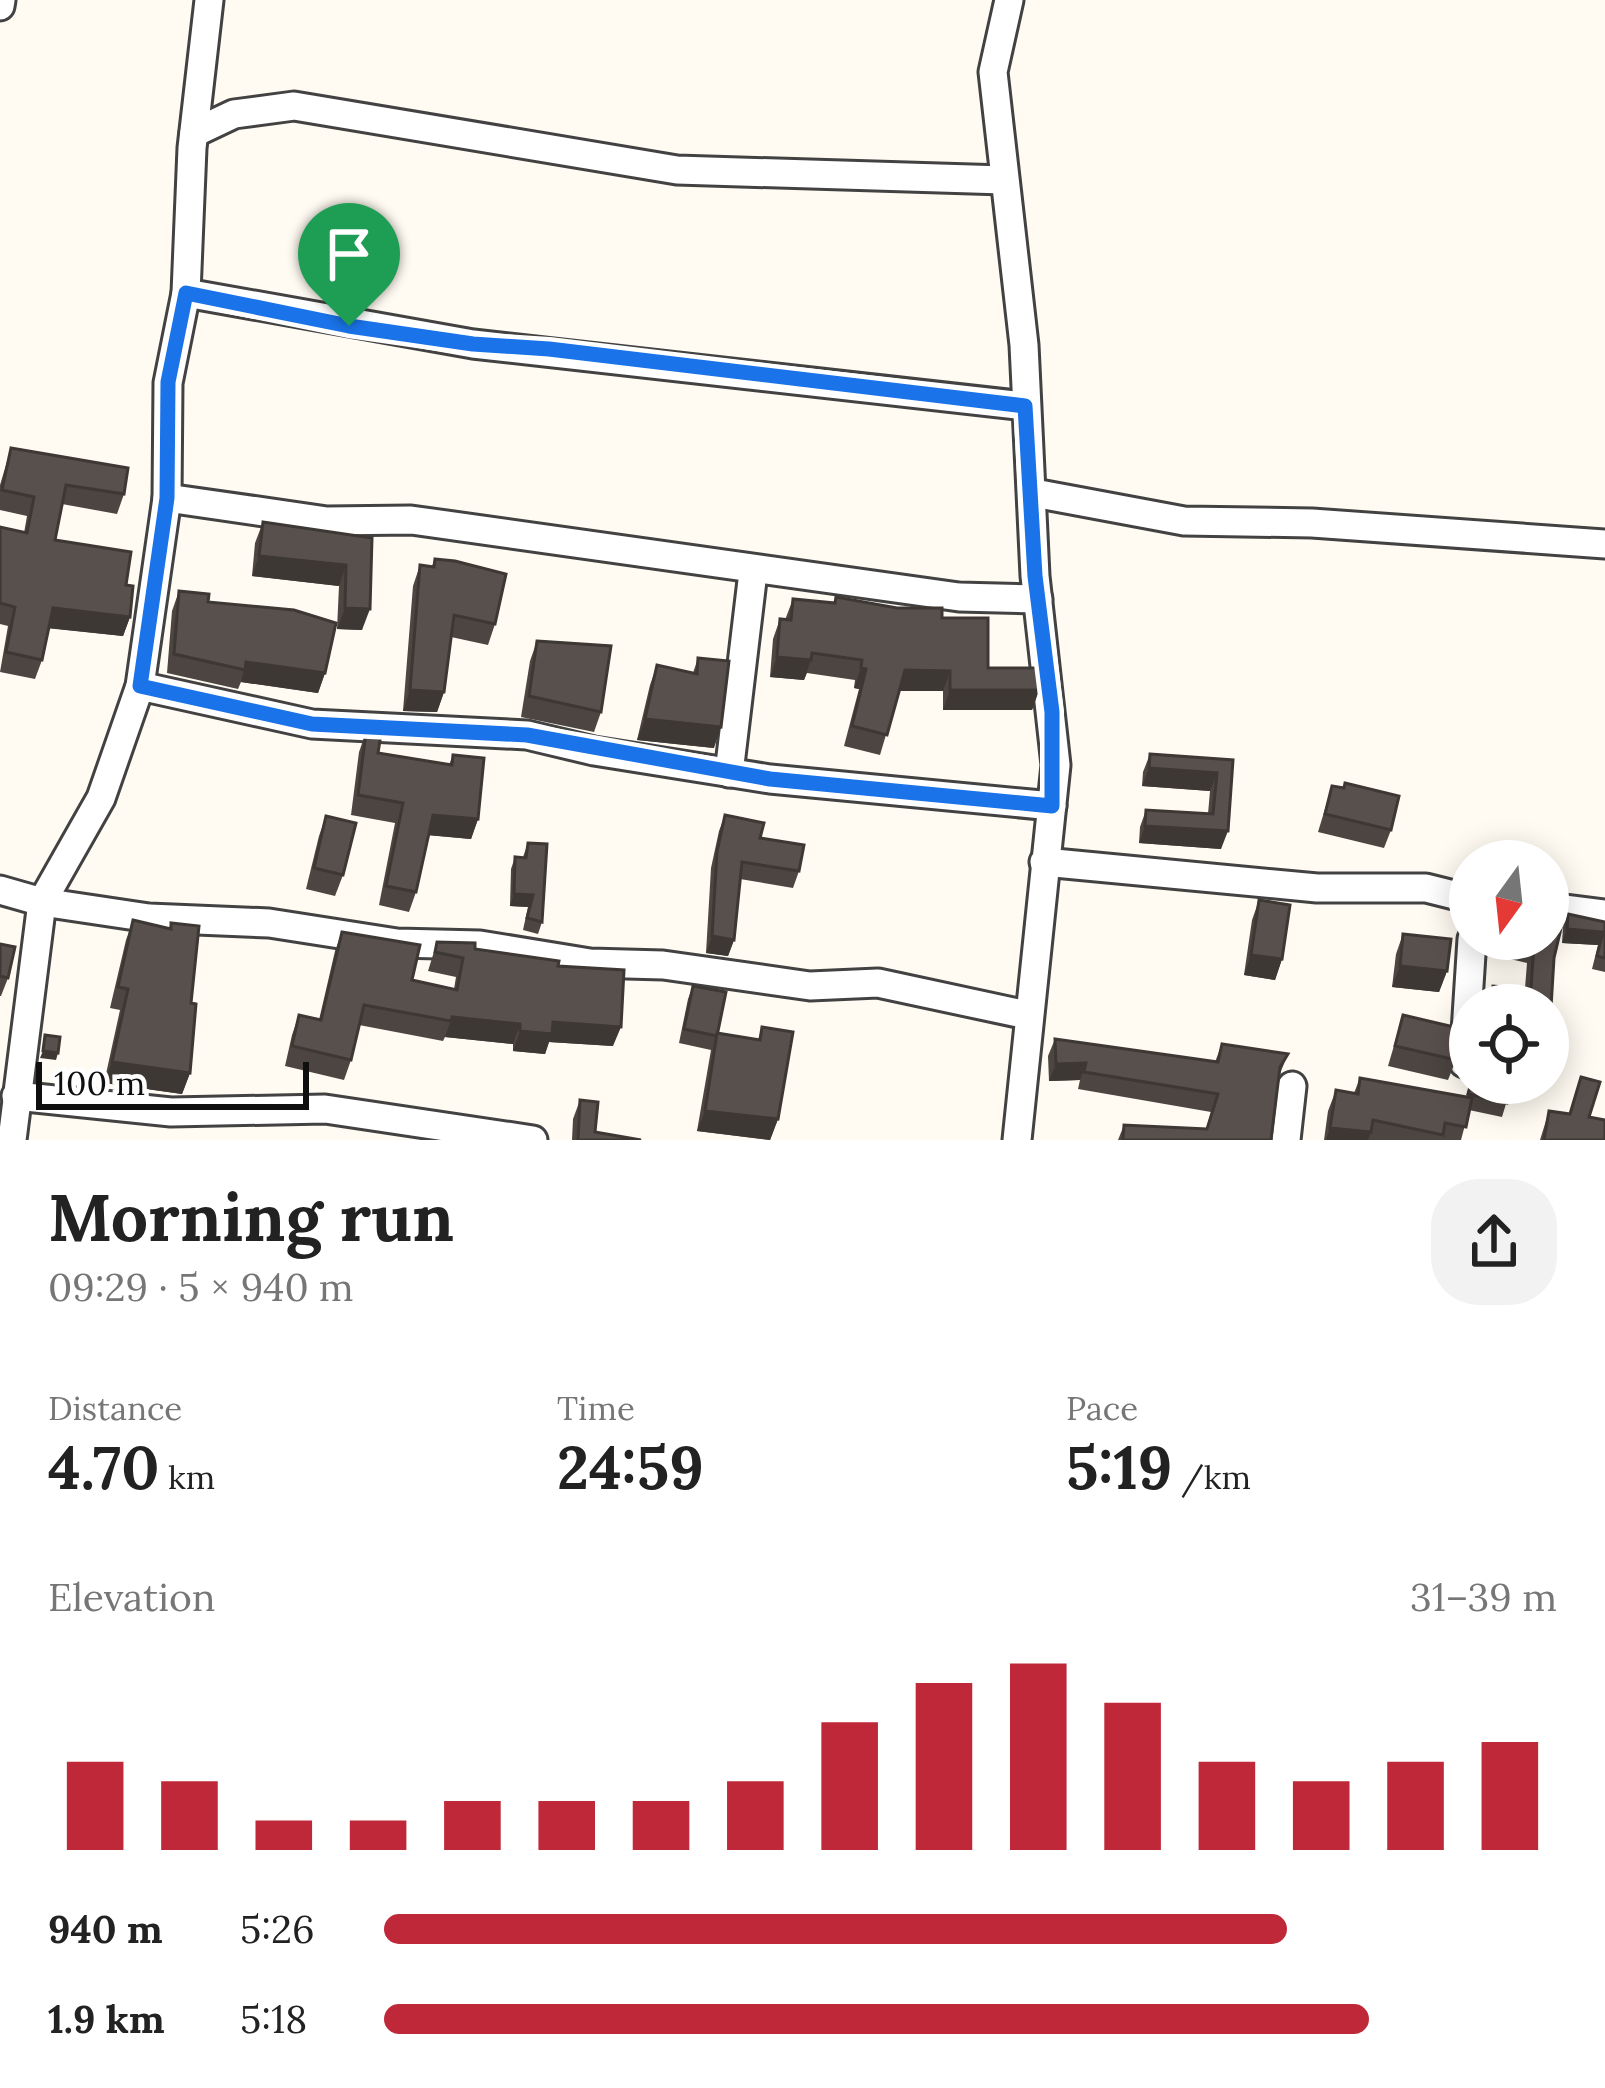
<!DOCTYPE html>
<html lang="en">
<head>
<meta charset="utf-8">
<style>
  body { margin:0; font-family:Lora,serif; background:#f2f2f2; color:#222; height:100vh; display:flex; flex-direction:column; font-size:45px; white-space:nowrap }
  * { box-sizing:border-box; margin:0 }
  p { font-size:39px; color:#767676 }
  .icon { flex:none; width:66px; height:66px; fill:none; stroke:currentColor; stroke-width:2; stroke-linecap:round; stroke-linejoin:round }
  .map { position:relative; height:1140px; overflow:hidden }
  .drawer { display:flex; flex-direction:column; background:#fff; flex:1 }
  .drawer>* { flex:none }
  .needle { width:78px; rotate:195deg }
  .controls { position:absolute; left:1449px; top:840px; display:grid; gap:24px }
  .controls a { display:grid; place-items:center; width:120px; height:120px; border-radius:50%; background:#fff; box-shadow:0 6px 30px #0003; font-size:60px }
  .scale { position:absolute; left:36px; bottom:30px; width:273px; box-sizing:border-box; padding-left:12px; border:6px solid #0f0f0f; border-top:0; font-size:33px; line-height:42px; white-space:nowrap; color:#0f0f0f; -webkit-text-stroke:9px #fff; paint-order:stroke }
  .pin { position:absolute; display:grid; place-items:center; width:102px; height:102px; color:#fff; margin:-123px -51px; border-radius:50% 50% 50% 0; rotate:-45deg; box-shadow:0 0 12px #0007 }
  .pin .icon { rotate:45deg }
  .round { display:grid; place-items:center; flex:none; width:126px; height:126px; border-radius:48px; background:#f2f2f2 }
  .summary { display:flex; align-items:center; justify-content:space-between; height:204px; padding:0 48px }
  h1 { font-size:66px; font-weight:700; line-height:90px }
  .metrics { display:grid; grid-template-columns:repeat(3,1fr); gap:18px; height:204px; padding:12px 48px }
  .metrics div { display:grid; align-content:center }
  .metrics b { font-size:60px; font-weight:700 }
  .metrics small { font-size:33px; font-weight:400 }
  .metrics p { font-size:33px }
  .chart { height:336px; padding:24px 48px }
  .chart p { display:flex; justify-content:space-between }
  .chart svg { width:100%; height:216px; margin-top:12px; stroke:#bf2839; stroke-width:6 }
  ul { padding:0 48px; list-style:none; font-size:39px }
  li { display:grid; grid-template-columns:192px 144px 1fr; align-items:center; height:90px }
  li i { height:30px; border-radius:15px; background:#bf2839 }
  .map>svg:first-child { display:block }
</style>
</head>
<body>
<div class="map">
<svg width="1605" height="1140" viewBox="0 0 1605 1140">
  <rect width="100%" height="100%" fill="#fffbf2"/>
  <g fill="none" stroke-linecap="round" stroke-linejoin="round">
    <!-- minor casing -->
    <g stroke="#424242" stroke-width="33">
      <g id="minor">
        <path d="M1009 0 993 72 1024 345 1035 576 1056 765 1017 1140"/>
        <path d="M0 6 1 0"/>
        <path d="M194 133 234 114 294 106 677 170 1004 180"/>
        <path d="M186 293 473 344 1025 406"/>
        <path d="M1034 493 1184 521 1312 523 1605 544"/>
        <path d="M167 498 327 521 411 520 959 597 1038 599"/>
        <path d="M140 686 312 724 527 735 594 751 770 779 1052 806"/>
        <path d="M729 773 753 572"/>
        <path d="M1044 862 1317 888H1426L1470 899"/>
        <path d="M0 890 42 902 149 918 269 923 397 943 480 945 590 963 663 965 810 986 878 983 1027 1015"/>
        <path d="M1548 907 1605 914"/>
        <path d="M1464 1063 1472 939"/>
        <path d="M16 1096 171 1112 325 1109 533 1140"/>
        <path d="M12 1140 42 902 101 798 140 686 167 498 168 383 186 293 192 148 209 0"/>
        <path d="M1286 1140 1292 1086"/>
      </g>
    </g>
    <!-- minor -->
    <use href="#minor" stroke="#fff" stroke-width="27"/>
  </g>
  <!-- wall -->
  <g fill="#4c4541">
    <path d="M11 448 124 494 117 514 62 504 55 540 126 585 130 617 123 636 49 628 42 660 35 679 0 672 8 626 0 624V527L24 533 27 516 0 510V485Z"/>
    <path d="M263 522 372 538 362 630 337 629 339 586 252 576 255 543Z"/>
    <path d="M435 559 495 624 488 645 451 637 444 692 437 712 403 711 413 586 420 565 432 566Z"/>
    <path d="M179 591 208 602 325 673 318 693 241 682 238 689 167 673 172 611Z"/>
    <path d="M836 597 942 618 988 668 1039 690 1032 710H943V691H899L880 755 844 746 859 689 854 688 855 680 807 673 804 680 770 677 773 639 780 619 785 620 793 599 833 603Z"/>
    <path d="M537 641 601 712 594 732 521 717 530 661Z"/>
    <path d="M698 658 714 748 637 740 650 685 657 665 693 673Z"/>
    <path d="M366 732 378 753 449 765 453 755 478 819 471 839 429 835 416 892 409 912 379 905 395 823 351 815 359 752Z"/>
    <path d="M1150 754 1233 760 1221 849 1139 843 1140 827 1146 810 1208 814 1210 791 1142 786 1143 772Z"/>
    <path d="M1332 786 1343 788 1391 830 1384 848 1318 832Z"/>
    <path d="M725 815 760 838 799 871 793 888 740 879 734 940 728 956 706 953 711 868 719 831Z"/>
    <path d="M326 816 343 875 335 896 306 889 319 836Z"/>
    <path d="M528 843 542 922 538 934 523 930 528 907 510 906 511 869 515 857H523Z"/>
    <path d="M1259 900 1282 959 1275 980 1244 975 1252 920Z"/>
    <path d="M1568 914 1605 922V972L1592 969 1598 945 1562 943 1563 927Z"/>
    <path d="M133 920 169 928 171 923 191 1003 190 1073 182 1094 104 1083 120 1010 110 1008 126 940Z"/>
    <path d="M342 932 412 980 454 989 456 977 428 971 437 942 558 966 613 1046 549 1042 545 1054 513 1051V1044L445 1037 443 1041 359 1025 351 1060 344 1080 285 1066 292 1035 299 1015 319 1020 335 951Z"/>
    <path d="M1403 934 1447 971 1439 992 1392 987 1396 954Z"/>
    <path d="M1488 939H1548L1554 958 1548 1005H1486L1493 986 1525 988 1527 963 1489 954Z"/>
    <path d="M0 944 8 978 1 996H0Z"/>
    <path d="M693 986 717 1033 758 1040 762 1027 778 1119 770 1140 697 1131 711 1050 679 1043 688 999Z"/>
    <path d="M1403 1015 1456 1060 1448 1080 1388 1066Z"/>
    <path d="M1055 1039 1215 1062 1222 1044 1288 1054 1279 1076 1271 1140H1272H1118L1124 1125 1206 1129 1211 1112 1078 1089 1080 1080 1049 1081 1048 1056Z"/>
    <path d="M1581 1077 1589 1117 1605 1140H1540L1549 1111 1569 1114Z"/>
    <path d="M1360 1078 1466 1097 1470 1083 1512 1084 1502 1117 1469 1110 1461 1140H1324L1328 1111 1336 1090 1354 1093Z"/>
    <path d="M580 1100 595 1132 641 1140H572L573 1119Z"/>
  </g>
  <!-- shaded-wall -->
  <g fill="#3e3835">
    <path d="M259 556 346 565 339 586 252 576Z"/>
    <path d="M53 608 130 617 123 636 46 628Z"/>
    <path d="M345 608 370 609 362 630 337 629Z"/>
    <path d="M777 657 811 660 804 680 770 677Z"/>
    <path d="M246 662 325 673 318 693 241 682Z"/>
    <path d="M861 668 866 669 859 689 854 688Z"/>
    <path d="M905 670 950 671 943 691H897Z"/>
    <path d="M410 690 444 692 437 712 403 711Z"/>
    <path d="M950 690H1039L1032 710H943Z"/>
    <path d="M645 719 721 727 714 748 637 740Z"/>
    <path d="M1149 768 1217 773 1210 791 1142 786Z"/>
    <path d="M433 815 478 819 471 839 426 835Z"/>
    <path d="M1145 826 1228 831 1221 849 1139 843Z"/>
    <path d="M514 894 533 895 528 907 510 906Z"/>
    <path d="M1567 929 1603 932 1598 945 1562 943Z"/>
    <path d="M712 936 734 940 728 956 706 953Z"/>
    <path d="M1251 955 1282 959 1275 980 1244 975Z"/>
    <path d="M1400 966 1447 971 1439 992 1392 987Z"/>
    <path d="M452 1017 520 1024 513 1044 445 1037Z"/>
    <path d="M553 1022 621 1027 613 1046 549 1042 545 1054 513 1051 520 1031Z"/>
    <path d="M43 1051 58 1053 56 1060 40 1058Z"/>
    <path d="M112 1062 190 1073 182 1094 104 1083Z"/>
    <path d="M1086 1063 1080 1080 1049 1081 1056 1064Z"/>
    <path d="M705 1111 778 1119 770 1140 697 1131Z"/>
    <path d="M1330 1128 1371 1132 1368 1140H1326Z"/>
  </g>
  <!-- building -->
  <g fill="#58504c" stroke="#3e3835" stroke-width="3">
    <path d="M11 448 128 468 124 494 66 485 55 540 131 552 126 585 133 586 130 617 53 608 42 660 6 652 15 607 0 603V527L27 533 34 497 2 490Z"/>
    <path d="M263 522 372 538 370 609 345 608 346 565 259 556Z"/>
    <path d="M435 559 455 561 506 574 495 624 454 615 444 692 410 690 420 565 434 567Z"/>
    <path d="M179 591 209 594 208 602 294 610 336 623 325 673 246 662 245 670 174 654Z"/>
    <path d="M836 597 897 608H942V618H988V668H1037L1039 690H950V671L905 670 887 735 852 726 866 669 861 668 862 660 812 653 811 660 777 657 780 619 791 620 793 599 835 603Z"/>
    <path d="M537 641 611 646 601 712 529 696Z"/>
    <path d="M698 658 729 661 721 727 645 719 657 665 697 674Z"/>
    <path d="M366 732 381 734 378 753 452 765 453 755 484 758 478 819 433 815 416 892 386 886 403 803 358 795Z"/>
    <path d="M1150 754 1233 760 1228 831 1145 826 1146 810 1213 814 1217 773 1149 768Z"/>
    <path d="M1345 783 1399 796 1391 830 1325 814 1332 786 1344 788Z"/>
    <path d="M725 815 764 823 760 838 804 845 799 871 742 862 734 940 712 936 717 852Z"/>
    <path d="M326 816 356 823 343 875 314 868Z"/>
    <path d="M528 843 547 844 542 922 527 918 533 895 514 894 515 857 526 858Z"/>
    <path d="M1259 900 1290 905 1282 959 1251 955Z"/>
    <path d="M1568 914 1605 922V958L1597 956 1603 932 1567 929Z"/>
    <path d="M1548 917 1563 920 1554 958 1550 1024H1548V1005H1492L1493 986 1531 989 1534 943 1516 939H1548Z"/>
    <path d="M133 920 171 929V923L199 926 191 1003 196 1004 190 1073 112 1062 128 989 118 987Z"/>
    <path d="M342 932 420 945 412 980 457 990 463 958 435 952 437 942 475 943V949L559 961 558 966 624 970 621 1027 553 1022 552 1034 520 1031V1024L452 1017 451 1021 364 1005 351 1060 292 1046 299 1015 321 1020Z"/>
    <path d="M1403 934 1451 939 1447 971 1400 966Z"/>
    <path d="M0 944 15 947 8 978 0 976Z"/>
    <path d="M693 986 726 992 717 1036 684 1029Z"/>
    <path d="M1403 1015 1454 1027 1457 1053 1456 1060 1395 1046Z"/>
    <path d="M762 1027 793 1032 778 1119 705 1111 717 1033 760 1040Z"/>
    <path d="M45 1035 60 1037 58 1053 43 1051Z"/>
    <path d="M1055 1039 1218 1062 1222 1044 1288 1054 1280 1067 1271 1140H1272H1123L1124 1125 1207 1129 1218 1094 1084 1072 1086 1063 1056 1064Z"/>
    <path d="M1581 1077 1600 1082 1589 1117 1605 1120V1140H1544L1549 1111 1570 1114Z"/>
    <path d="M1360 1078 1472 1098 1466 1127 1445 1123 1443 1135 1373 1120 1371 1132 1330 1128 1336 1090 1358 1094Z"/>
    <path d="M1471 1083 1512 1084 1507 1103 1468 1094Z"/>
    <path d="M580 1100 598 1102 595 1132 641 1140H578Z"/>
  </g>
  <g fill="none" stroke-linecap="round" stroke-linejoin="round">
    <!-- route casing -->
    <g stroke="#fff" stroke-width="24">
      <path id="route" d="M186 293 349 326 473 344 549 349 1025 406 1035 576 1052 712V806L770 779 527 735 312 724 140 686 167 498 168 382Z"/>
    </g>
    <!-- route -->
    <use href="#route" stroke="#1a73e8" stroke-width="15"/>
  </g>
</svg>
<div class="controls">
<a><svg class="needle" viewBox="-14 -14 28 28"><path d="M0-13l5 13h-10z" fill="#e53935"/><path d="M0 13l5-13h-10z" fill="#767676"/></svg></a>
<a><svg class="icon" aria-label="locate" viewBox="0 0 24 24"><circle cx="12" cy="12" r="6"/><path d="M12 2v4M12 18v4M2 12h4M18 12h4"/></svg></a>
</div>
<div class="scale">100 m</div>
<div class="pin" style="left:349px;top:326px;background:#1e9e55"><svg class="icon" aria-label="arrive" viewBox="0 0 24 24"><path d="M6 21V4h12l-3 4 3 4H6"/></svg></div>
</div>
<section class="drawer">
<div class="summary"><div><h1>Morning run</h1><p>09:29 · 5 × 940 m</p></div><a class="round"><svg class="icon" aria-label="share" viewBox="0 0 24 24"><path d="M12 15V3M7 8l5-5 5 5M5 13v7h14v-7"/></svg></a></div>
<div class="metrics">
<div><p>Distance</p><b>4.70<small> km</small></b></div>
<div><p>Time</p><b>24:59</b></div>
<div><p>Pace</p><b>5:19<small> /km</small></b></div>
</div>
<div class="chart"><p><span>Elevation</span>31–39 m</p>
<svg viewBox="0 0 160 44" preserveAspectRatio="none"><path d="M5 44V26M15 44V30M25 44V38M35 44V38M45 44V34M55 44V34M65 44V34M75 44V30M85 44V18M95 44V10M105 44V6M115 44V14M125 44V26M135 44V30M145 44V26M155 44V22"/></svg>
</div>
<ul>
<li><b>940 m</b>5:26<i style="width:77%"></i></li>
<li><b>1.9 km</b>5:18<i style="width:84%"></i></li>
</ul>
</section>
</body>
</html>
